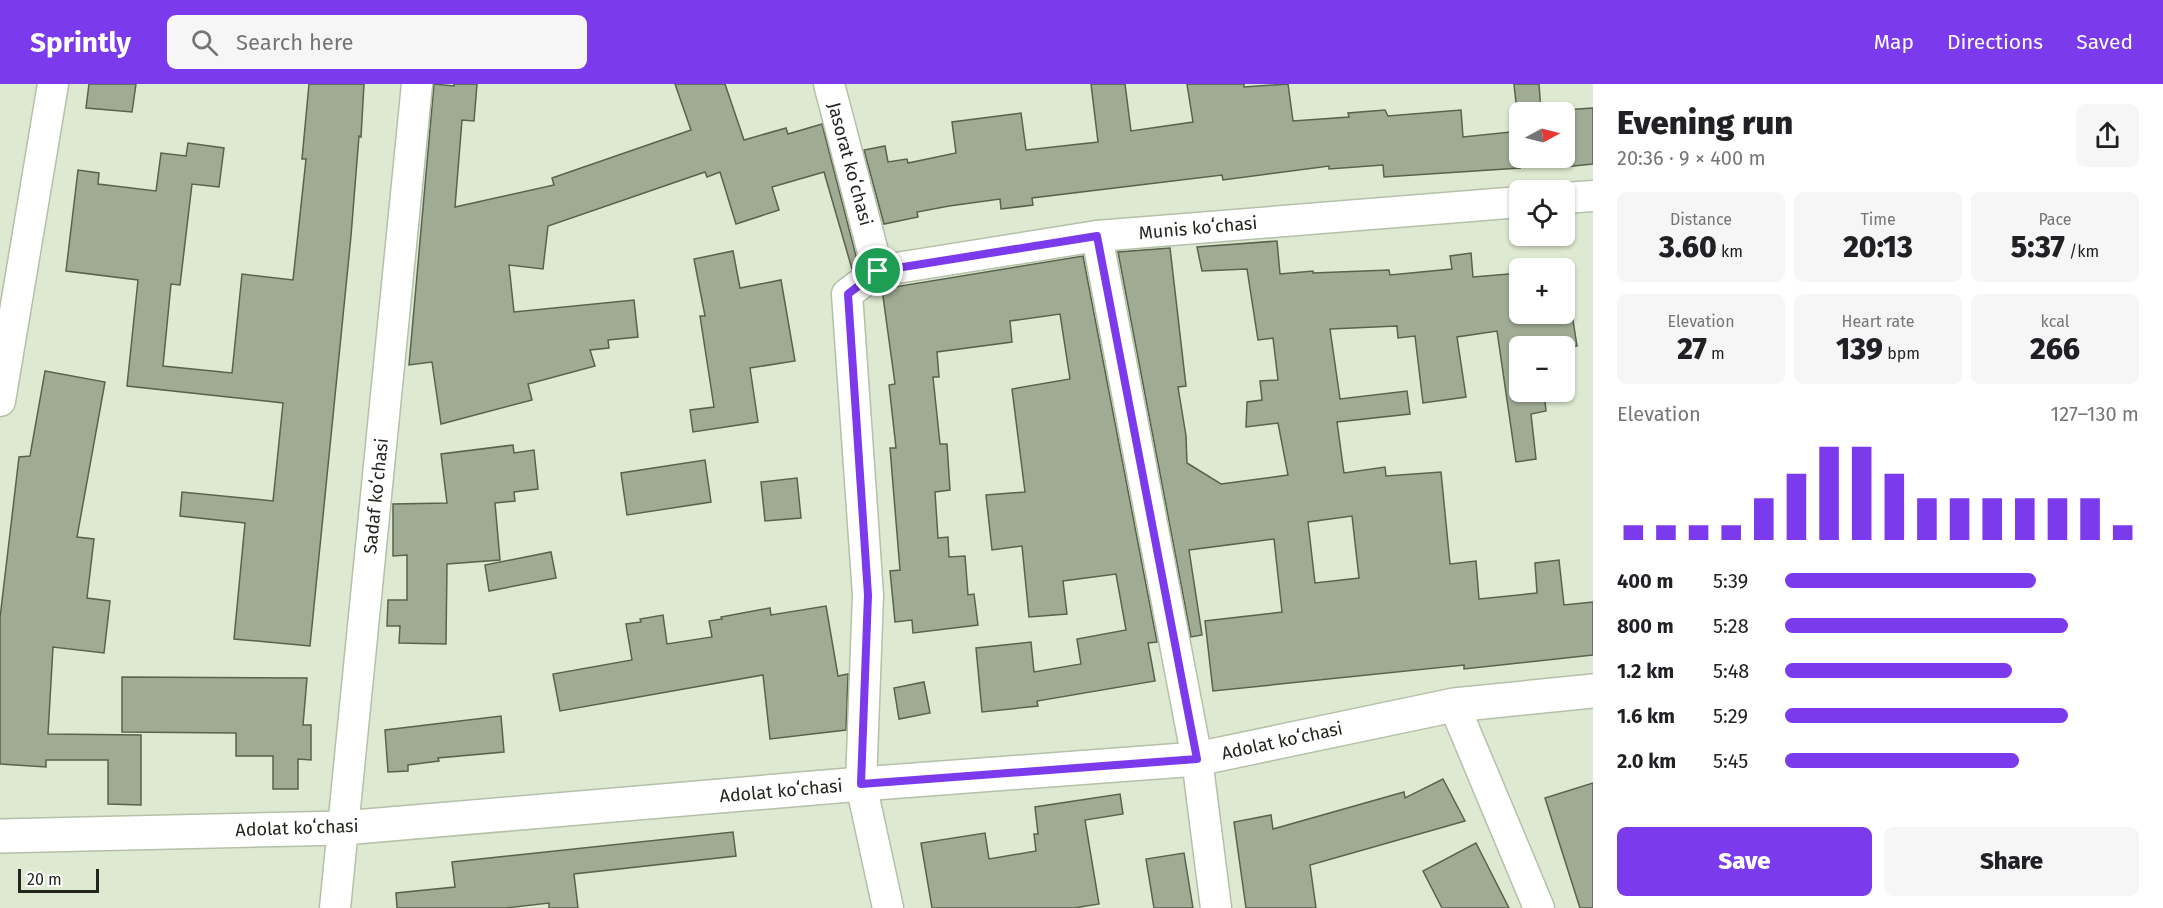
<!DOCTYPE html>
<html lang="en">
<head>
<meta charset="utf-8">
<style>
  body { margin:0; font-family:"Fira Sans",sans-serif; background:#f6f6f6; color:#202124; height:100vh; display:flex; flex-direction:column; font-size:22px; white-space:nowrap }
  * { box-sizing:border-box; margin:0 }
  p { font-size:20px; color:#757577 }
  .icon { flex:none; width:33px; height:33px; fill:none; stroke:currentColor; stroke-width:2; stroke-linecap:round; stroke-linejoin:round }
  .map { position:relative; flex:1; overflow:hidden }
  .sheet { display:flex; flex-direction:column; background:#fff; width:570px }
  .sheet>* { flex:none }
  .needle { width:39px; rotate:83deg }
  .fabs { position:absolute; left:1509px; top:18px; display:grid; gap:12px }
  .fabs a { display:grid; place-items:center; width:66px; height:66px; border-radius:9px; background:#fff; box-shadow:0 2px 4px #0004; font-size:30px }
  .scale { position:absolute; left:18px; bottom:15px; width:81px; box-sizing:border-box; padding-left:6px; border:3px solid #22261e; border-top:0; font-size:16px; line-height:21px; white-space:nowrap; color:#22261e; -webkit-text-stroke:4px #fff; paint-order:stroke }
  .pin { position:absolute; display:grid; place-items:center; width:51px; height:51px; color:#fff; margin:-26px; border:3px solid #fff; border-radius:50%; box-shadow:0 2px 6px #0007 }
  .round { display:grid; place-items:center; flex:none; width:63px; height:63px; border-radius:9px; background:#f6f6f6 }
  .overview { display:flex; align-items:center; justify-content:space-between; height:102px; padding:0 24px }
  h1 { font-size:33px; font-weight:800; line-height:45px }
  .figures { display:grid; grid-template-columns:repeat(3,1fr); gap:9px; height:102px; padding:6px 24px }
  .figures div { display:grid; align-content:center; border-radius:9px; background:#f6f6f6; text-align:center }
  .figures b { font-size:30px; font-weight:800 }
  .figures small { font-size:16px; font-weight:400 }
  .figures p { font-size:16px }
  .chart { height:168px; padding:12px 24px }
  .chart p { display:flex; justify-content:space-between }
  .chart svg { width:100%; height:108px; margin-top:6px; stroke:#7c3aed; stroke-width:6 }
  .button { display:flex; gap:12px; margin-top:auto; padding:12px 24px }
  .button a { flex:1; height:69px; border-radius:9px; background:#7c3aed; color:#fff; font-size:24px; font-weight:800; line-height:69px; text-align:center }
  .button a+a { background:#f6f6f6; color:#202124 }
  ul { padding:0 24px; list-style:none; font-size:20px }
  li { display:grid; grid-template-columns:96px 72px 1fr; align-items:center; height:45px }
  li i { height:15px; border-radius:8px; background:#7c3aed }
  header { display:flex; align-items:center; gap:36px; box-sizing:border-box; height:84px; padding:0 30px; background:#7c3aed; color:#fff }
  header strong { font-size:28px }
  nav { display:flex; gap:33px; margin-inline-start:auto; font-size:21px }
  .search { width:420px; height:54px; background:#f6f6f6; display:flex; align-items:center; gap:15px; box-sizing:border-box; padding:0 21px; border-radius:9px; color:#757577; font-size:22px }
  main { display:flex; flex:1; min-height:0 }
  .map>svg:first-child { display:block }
</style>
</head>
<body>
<header>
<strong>Sprintly</strong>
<div class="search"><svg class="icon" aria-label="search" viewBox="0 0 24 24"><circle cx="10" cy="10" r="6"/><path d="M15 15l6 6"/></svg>Search here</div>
<nav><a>Map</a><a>Directions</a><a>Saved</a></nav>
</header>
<main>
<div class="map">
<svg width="1593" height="824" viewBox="0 0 1593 824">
  <rect width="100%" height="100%" fill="#dde9d1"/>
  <!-- building -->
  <g fill="#a0ab94" stroke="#58624d" stroke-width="1.5" fill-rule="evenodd">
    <path d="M89 0H136L132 28 86 24Z"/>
    <path d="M309 0H364L361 53 359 52 351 152 310 562 234 555 245 439 180 432 182 408 273 417 283 319 127 302 138 196 66 187 78 86 99 89 98 100 156 107 161 69 186 72 188 59 224 64 219 103 192 100 180 201 171 200 163 282 232 289 242 190 293 196 306 75H302Z"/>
    <path d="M434 0 454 2V0H477L474 37 462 36 455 123 554 101 552 94 691 46 675 0H725L744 56 786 44 788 50 822 40 858 180 852 185 824 88 772 103 779 126 736 140 720 88 707 93 705 88 548 142 543 185 509 181 514 228 634 216 638 253 608 256 609 264 590 266 595 282 528 300 532 316 441 340 432 278 409 281Z"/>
    <path d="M1091 0H1125L1131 47 1193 38 1187 0H1244V3L1288 0 1293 37 1349 33 1348 29 1385 26 1388 32 1461 26 1463 53 1520 47V84L1384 93 1383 81 1329 85V82L1223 96 1222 91 1032 114 1033 121 1001 125 1000 115 949 122 917 128 918 133 884 140 864 66 885 62 888 78 907 75 908 79 956 69 952 38 1021 29 1026 66 1098 58Z"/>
    <path d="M1514 0H1539L1541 28H1517Z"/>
    <path d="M1593 24V80L1564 83V26Z"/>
    <path d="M1277 157 1280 190 1313 187V189L1389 186 1390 191 1452 185 1450 172 1471 169 1473 193 1520 189V230H1572L1577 262H1520V308H1544L1546 327 1531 330 1536 375 1516 378 1497 247 1457 253 1466 313 1423 319 1415 252 1398 254 1397 242 1330 245 1340 315 1407 307 1410 330 1337 338 1344 389 1385 383 1386 392 1441 388 1450 480 1476 477 1479 515 1537 509 1535 479 1559 476 1564 521 1593 518V571L1464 585V581L1213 607 1205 537 1282 528 1274 455 1189 466 1202 551 1191 553 1118 168 1170 164 1186 302 1178 303 1186 352 1187 379 1221 400 1288 391 1278 339 1246 343 1247 318 1262 316 1260 297 1278 296 1273 254 1258 256 1247 185 1202 187 1197 163ZM1352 432 1359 494 1315 499 1308 438Z"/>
    <path d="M733 167 740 204 781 196 795 277 750 284 758 338 693 348 690 326 714 323 700 232H705L694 175Z"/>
    <path d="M1083 172 1157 558 1148 559 1155 597 1037 617 1038 622 982 628 976 564 1031 558 1034 588 1081 580 1077 555 1126 546 1116 490 1063 497 1067 530 1029 533 1022 462 992 466 986 411 1025 408 1012 305 1070 295 1060 230 1010 237 1012 258 937 268 939 293H933L940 360H947L950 406 935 408 938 454 948 453 949 473 965 472 968 511 974 510 978 541 913 549 912 536 895 538 890 487 900 486 890 364H896L889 301 895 300 882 205Z"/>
    <path d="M45 287 105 298 77 453 94 455 87 514 110 517 104 569 53 563 48 650 141 651V721L108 720V676H46V683L0 680V534L19 373 30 372Z"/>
    <path d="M513 361 514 369 534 366 538 405 514 408 515 417 495 419 500 476 447 480 446 560 399 559 400 542H387L388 516H407V471L393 472V420L447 419 441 370Z"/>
    <path d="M705 376 711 418 627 431 621 389Z"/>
    <path d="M797 394 801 434 765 437 761 398Z"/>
    <path d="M551 468 556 494 489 507 485 481Z"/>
    <path d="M826 522 838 592 848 590 846 646 770 655 763 591 560 627 553 590 632 576 626 540 641 538 640 535 663 531 667 560 712 553 709 537 722 535 721 533 770 524 771 531Z"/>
    <path d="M122 593 307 594 303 641H311V676L298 675V705H273V672H236V649L122 648Z"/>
    <path d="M924 598 930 629 899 635 894 604Z"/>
    <path d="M501 632 504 668 438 674 439 677 408 681V687L388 688 385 646Z"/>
    <path d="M1443 695 1465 737 1310 781 1316 824H1246L1234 738 1271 731 1273 745 1404 708 1405 714Z"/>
    <path d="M1593 699V824H1580L1545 714Z"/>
    <path d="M1120 710 1123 730 1085 736 1099 820 1074 824H932L921 759 985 749 989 775 1036 767 1034 750H1038L1035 723Z"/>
    <path d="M733 748 736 772 574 790 578 824H549V819L505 824H397L396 809 455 803 452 778Z"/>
    <path d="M1476 759 1509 824H1442L1423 787Z"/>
    <path d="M1184 769 1193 824H1154L1146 775Z"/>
  </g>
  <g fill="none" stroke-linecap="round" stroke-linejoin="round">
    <!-- minor casing -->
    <g stroke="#b4c0a8" stroke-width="33">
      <g id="minor">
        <path d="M829 0 878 187"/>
        <path d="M1564 114 1593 112"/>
        <path d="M1097 152 1197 675 1216 824"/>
        <path d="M0 317 53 0"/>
        <path d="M1454 621 1539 824"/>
        <path d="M335 824 417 0"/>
        <path d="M888 824 861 700 868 511 847 210 878 187 1097 152 1520 118"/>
      </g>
    </g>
    <!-- tertiary casing -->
    <g stroke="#b4c0a8" stroke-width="36">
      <path id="tertiary" d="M0 752 343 744 861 700 1197 675 1454 621 1593 607"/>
    </g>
    <!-- minor -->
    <use href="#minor" stroke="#fff" stroke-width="30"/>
    <!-- tertiary -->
    <use href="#tertiary" stroke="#fff" stroke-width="33"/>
  </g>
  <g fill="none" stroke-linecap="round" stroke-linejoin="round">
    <!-- route casing -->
    <g stroke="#fff" stroke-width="12">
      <path id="route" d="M1097 152 1197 675 861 700 868 511 848 210 878 187Z"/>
    </g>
    <!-- route -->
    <use href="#route" stroke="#7c3aed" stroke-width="8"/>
  </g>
  <g text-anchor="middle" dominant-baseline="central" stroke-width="4.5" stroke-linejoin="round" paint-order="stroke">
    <!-- street labels -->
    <g font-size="18" fill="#22261e" stroke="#fff">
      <text transform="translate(850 80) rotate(75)">Jasorat koʻchasi</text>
      <text transform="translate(1198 144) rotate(-5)">Munis koʻchasi</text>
      <text transform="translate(376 412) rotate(-84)">Sadaf koʻchasi</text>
      <text transform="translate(1282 657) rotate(-12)">Adolat koʻchasi</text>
      <text transform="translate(781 707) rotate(-5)">Adolat koʻchasi</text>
      <text transform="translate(297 744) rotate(-2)">Adolat koʻchasi</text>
    </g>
  </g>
</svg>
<div class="fabs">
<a><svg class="needle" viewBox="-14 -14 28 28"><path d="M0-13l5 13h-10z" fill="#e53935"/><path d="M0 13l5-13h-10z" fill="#757577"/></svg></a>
<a><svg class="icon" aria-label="locate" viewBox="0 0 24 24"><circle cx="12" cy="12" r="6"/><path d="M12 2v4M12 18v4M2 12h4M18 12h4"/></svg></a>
<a>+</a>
<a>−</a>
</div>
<div class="scale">20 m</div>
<div class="pin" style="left:878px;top:187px;background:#1e9e55"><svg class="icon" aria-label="arrive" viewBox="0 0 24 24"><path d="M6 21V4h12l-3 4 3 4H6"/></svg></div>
</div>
<section class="sheet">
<div class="overview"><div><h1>Evening run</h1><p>20:36 · 9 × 400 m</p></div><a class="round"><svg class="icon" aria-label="share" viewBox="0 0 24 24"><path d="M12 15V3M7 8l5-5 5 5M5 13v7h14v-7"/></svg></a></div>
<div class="figures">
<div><p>Distance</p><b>3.60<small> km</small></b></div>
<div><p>Time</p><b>20:13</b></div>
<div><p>Pace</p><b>5:37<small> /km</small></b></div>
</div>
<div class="figures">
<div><p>Elevation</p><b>27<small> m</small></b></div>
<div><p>Heart rate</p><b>139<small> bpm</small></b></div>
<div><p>kcal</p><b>266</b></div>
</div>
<div class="chart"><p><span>Elevation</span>127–130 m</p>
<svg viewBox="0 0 160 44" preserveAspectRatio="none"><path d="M5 44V38M15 44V38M25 44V38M35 44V38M45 44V27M55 44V17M65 44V6M75 44V6M85 44V17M95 44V27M105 44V27M115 44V27M125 44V27M135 44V27M145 44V27M155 44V38"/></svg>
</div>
<ul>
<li><b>400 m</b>5:39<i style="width:71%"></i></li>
<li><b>800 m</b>5:28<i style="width:80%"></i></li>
<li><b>1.2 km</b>5:48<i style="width:64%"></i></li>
<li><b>1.6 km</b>5:29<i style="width:80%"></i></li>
<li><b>2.0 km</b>5:45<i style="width:66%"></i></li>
</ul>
<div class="button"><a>Save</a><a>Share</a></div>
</section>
</main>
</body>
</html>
